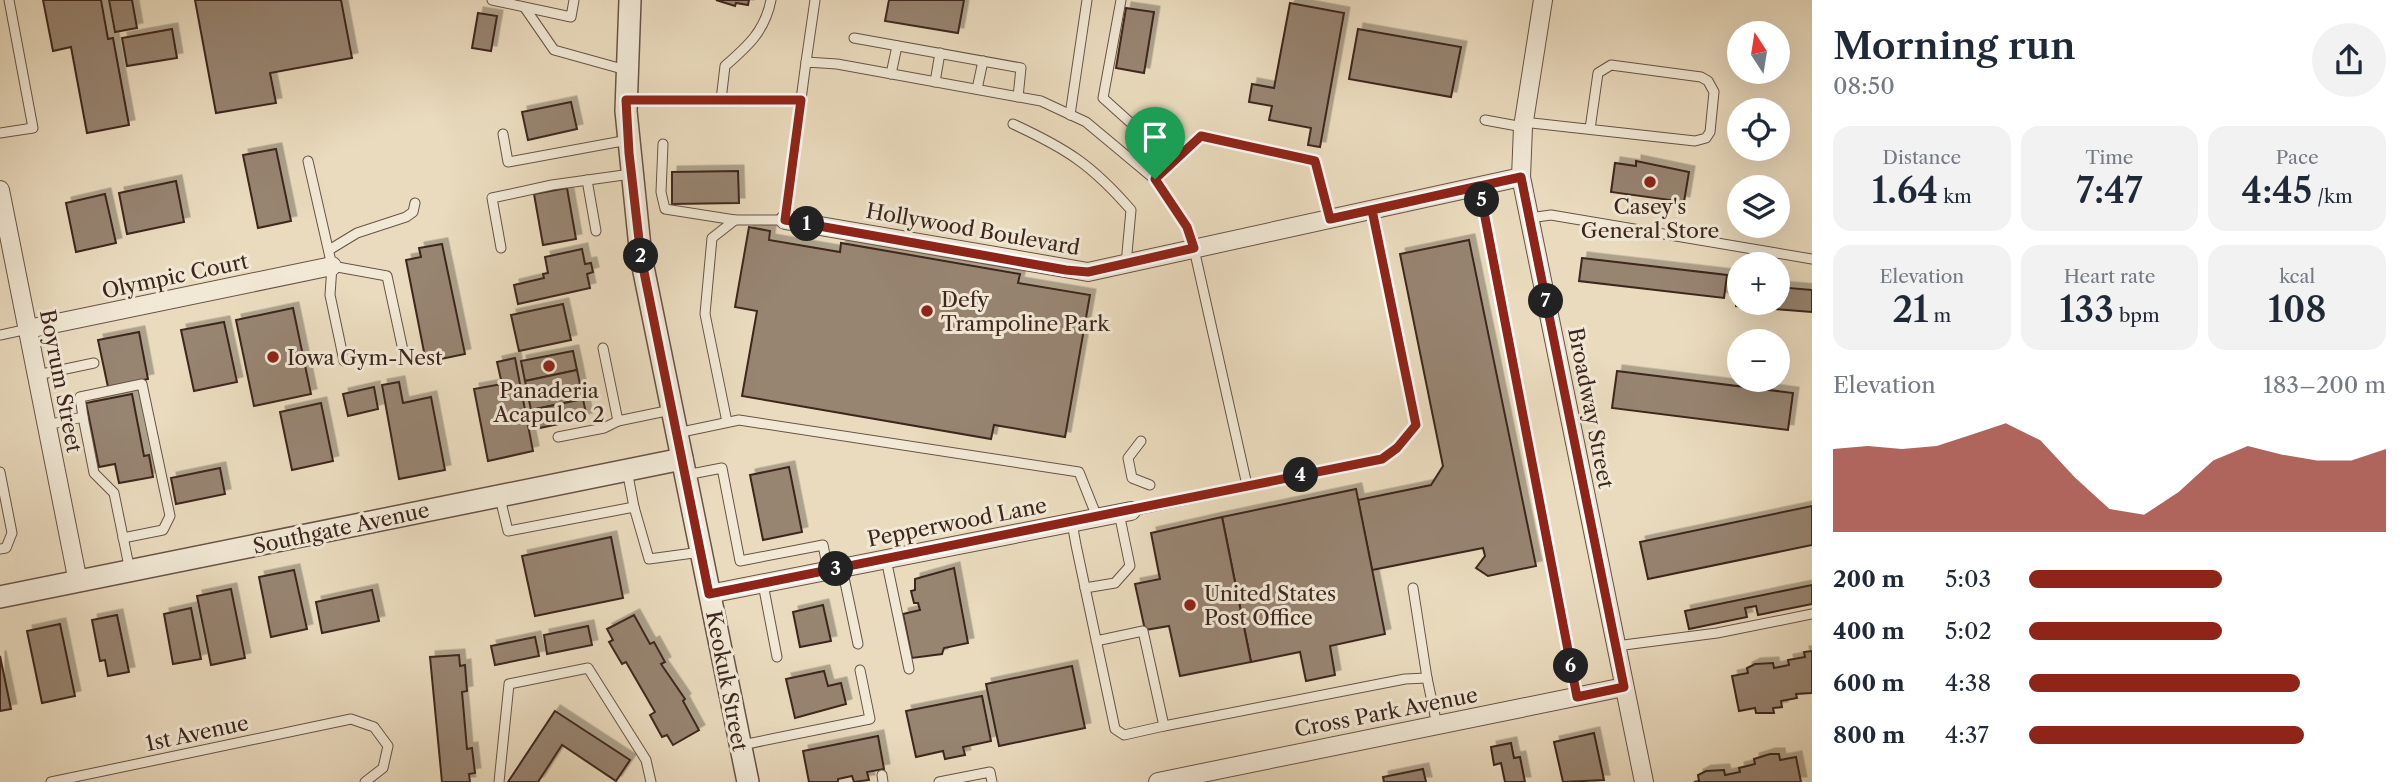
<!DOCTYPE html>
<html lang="en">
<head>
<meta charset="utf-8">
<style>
  body { margin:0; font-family:"Libre Caslon Text",serif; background:#f2f2f3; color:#1f2937; height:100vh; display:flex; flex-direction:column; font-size:26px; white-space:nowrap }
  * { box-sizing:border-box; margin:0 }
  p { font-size:23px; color:#747a83 }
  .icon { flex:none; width:38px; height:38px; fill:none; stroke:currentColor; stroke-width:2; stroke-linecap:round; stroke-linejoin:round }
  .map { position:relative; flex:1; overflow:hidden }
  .details { display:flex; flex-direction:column; background:#fff; width:595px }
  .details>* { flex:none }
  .needle { width:46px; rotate:348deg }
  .fabs { position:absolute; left:1727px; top:21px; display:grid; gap:14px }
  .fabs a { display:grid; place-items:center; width:63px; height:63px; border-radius:50%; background:#fff; box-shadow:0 7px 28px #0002; font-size:35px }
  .pin { position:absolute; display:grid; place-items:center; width:60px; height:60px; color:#fff; margin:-72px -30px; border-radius:50% 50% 50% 0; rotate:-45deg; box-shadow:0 0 7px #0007 }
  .pin .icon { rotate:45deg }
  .km { position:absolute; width:35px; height:35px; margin:-18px; border-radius:50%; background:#222; color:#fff; font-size:19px; line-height:35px; text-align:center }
  .round { display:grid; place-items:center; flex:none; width:74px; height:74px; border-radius:37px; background:#f2f2f3 }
  .head { display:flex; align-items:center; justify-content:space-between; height:119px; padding:0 21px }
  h1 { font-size:38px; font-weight:600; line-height:52px }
  .figures { display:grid; grid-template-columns:repeat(3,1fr); gap:10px; height:119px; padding:7px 21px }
  .figures div { display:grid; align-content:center; border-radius:18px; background:#f2f2f3; text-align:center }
  .figures b { font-size:35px; font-weight:600 }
  .figures small { font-size:19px; font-weight:400 }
  .figures p { font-size:19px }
  .chart { height:196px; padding:14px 21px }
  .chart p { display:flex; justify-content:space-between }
  .chart svg { width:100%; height:126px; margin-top:7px; fill:#8f2418; opacity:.7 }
  ul { padding:0 21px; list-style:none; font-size:23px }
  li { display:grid; grid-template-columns:112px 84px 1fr; align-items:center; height:52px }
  li i { height:18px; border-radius:9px; background:#8f2418 }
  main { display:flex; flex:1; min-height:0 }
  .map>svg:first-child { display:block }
</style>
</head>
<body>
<main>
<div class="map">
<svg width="1812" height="782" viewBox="0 0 1812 782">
  <defs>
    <filter id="shadow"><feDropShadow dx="5.5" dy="-5.5" stdDeviation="0" flood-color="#0004"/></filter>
  </defs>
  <rect width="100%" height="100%" fill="#eadbbe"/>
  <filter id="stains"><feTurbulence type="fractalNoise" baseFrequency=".00286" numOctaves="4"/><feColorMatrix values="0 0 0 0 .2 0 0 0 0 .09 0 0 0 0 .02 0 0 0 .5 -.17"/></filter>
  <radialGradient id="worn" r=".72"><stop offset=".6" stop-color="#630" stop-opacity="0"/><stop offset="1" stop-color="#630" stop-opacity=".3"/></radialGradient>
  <!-- building -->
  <g fill="#978471" stroke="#3d261e" stroke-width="2" filter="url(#shadow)">
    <path d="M43 0H101L108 39 113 38 129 125 87 133 71 47 53 51Z"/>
    <path d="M109 0H132L137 28 115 32Z"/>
    <path d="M195 0H341L352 58 270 73 276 103 216 113Z"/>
    <path d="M716 0H749L748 5 736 3 735 6Z"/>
    <path d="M889 0H964L958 33 885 21Z"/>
    <path d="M1290 3 1344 13 1320 147 1308 145 1311 128 1269 120 1272 106 1249 102 1252 84 1274 88Z"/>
    <path d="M1126 8 1154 12 1144 73 1116 68Z"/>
    <path d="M478 13 497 16 491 51 472 48Z"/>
    <path d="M172 29 177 58 127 66 122 38Z"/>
    <path d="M1358 29 1461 47 1451 97 1349 79Z"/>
    <path d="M571 102 577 129 528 140 522 112Z"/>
    <path d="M276 149 291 221 258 228 243 155Z"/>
    <path d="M1636 161 1689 172 1684 202 1611 192 1615 163 1636 166Z"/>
    <path d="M738 171 739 203 672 204V172Z"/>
    <path d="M176 181 184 222 127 234 119 193Z"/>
    <path d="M567 188 576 239 543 245 534 194Z"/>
    <path d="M105 194 116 243 76 252 66 203Z"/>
    <path d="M749 227 770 231 769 240 840 252 841 243 1020 274 1018 283 1090 295 1065 437 994 425 991 439 742 396 757 311 735 307Z"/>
    <path d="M1469 240 1536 566 1488 576 1476 568 1485 556 1483 548 1372 570 1358 500 1431 485 1443 466 1400 254Z"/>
    <path d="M442 244 465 354 426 362 406 260 421 257 419 248Z"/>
    <path d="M582 249 585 264 591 263 593 272 587 274 590 288 518 304 514 285 544 278 543 274 548 273 545 257Z"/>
    <path d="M1582 258 1727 275 1724 298 1579 281Z"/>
    <path d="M1738 283 1740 303H1778V287L1812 290V312L1736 306Z"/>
    <path d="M563 304 571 340 519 351 511 315Z"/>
    <path d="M293 308 311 394 254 406 236 320Z"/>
    <path d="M224 322 237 382 194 391 181 330Z"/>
    <path d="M139 332 148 379 108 387 98 340Z"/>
    <path d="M573 351 577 370 525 381 521 361Z"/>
    <path d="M515 358 533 451 488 461 474 389 502 384 497 362Z"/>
    <path d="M577 370 583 399 531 410 525 381Z"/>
    <path d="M1617 371 1793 393 1788 430 1612 408Z"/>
    <path d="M399 382 403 403 431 397 445 470 399 479 382 385Z"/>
    <path d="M374 387 378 409 348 416 343 394Z"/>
    <path d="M132 394 144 456 149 455 153 477 119 483 115 464 99 467 86 403Z"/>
    <path d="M583 399 587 418 535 429 531 410Z"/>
    <path d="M321 403 333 461 292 470 280 412Z"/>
    <path d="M789 467 802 532 763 540 750 475Z"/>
    <path d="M220 468 225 494 176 504 171 478Z"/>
    <path d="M1356 489 1385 634 1330 646 1335 675 1306 681 1300 652 1251 662 1222 517Z"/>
    <path d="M1812 506V545L1648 579 1640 542Z"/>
    <path d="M1222 517 1251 662 1180 676 1169 626 1145 630 1135 584 1160 579 1151 533Z"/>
    <path d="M611 537 623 598 535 616 522 556Z"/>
    <path d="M954 568 968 643 944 648 942 654 912 658 903 614 920 610 918 603H914L911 591 915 590V579Z"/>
    <path d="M294 570 307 629 271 637 259 577Z"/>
    <path d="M1812 585V604L1758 615 1756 606 1745 608 1747 617 1689 629 1685 611Z"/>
    <path d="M231 589 245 658 211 665 197 596Z"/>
    <path d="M372 590 379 621 322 633 316 602Z"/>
    <path d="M823 605 831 641 800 647 793 612Z"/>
    <path d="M191 608 201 659 173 664 164 614Z"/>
    <path d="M117 615 129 672 108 676 105 660 100 661 92 620Z"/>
    <path d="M634 615 650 644 654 642 665 662 661 664 685 699 683 701 699 730 673 745 667 735 662 737 650 715 655 712 637 681 626 662 622 664 609 642 613 640 607 629Z"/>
    <path d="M60 624 75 696 42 703 27 631Z"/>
    <path d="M588 626 592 645 547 654 544 635Z"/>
    <path d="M535 637 539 656 495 665 491 646Z"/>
    <path d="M1812 651V693L1796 694 1797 698 1781 701 1782 707 1773 708 1774 713H1756L1755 708 1739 711 1732 676 1748 673 1747 668 1755 664 1773 663 1774 668 1789 665 1788 660 1805 657 1804 652Z"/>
    <path d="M459 655 460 666 465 665 467 691 462 692 467 749 472 748 475 773 469 774 470 782H442L430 657Z"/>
    <path d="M0 656 11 709 0 711Z"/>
    <path d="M1072 666 1085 728 999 746 986 684Z"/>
    <path d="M824 671 828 686 841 683 846 704 795 718 786 679Z"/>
    <path d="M982 696 991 741 963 747 965 755 945 759 943 751 916 757 906 711Z"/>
    <path d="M555 711 630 760 616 781 562 745 538 782H508Z"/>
    <path d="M1594 733 1604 780 1563 782 1554 742Z"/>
    <path d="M878 736 884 769 867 772 869 780 854 782 852 776 838 779V782H809L803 751Z"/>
    <path d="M1511 743 1514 758 1520 757 1525 782H1505L1501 763 1494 765 1491 747Z"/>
    <path d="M1770 754H1779L1780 760 1796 757 1801 782H1694L1699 781 1698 775 1706 771 1724 770 1725 775 1740 772 1739 768 1755 764 1754 759Z"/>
    <path d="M1423 769 1426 782H1384L1383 777Z"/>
  </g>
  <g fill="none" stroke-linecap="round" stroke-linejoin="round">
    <!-- service casing -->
    <g stroke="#685346" stroke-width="11">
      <g id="service">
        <path d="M492 0 571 17 574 0"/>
        <path d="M1121 0 1103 98 1172 160"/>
        <path d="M525 8 554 50 626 70"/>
        <path d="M854 38 1021 68 1018 97"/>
        <path d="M806 62 815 0"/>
        <path d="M891 74 897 46"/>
        <path d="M935 82 940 53"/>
        <path d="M977 89 983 61"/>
        <path d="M627 100H801"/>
        <path d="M721 100 725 66C748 46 765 31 771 0"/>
        <path d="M1070 115 1087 0"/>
        <path d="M1485 120 1523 127"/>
        <path d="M1523 122 1695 141 1706 138 1710 132 1714 92 1708 81 1701 77 1611 65 1598 73 1590 129"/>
        <path d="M1013 124C1067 149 1092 165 1131 210L1126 264"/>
        <path d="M0 133 33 128 9 0"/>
        <path d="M503 134 508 162 628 140"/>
        <path d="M663 144 661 192 665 209 735 220"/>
        <path d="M308 161 332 266 330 295 344 361"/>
        <path d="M1155 179 1201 136 1315 161 1330 219"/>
        <path d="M587 180 596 231"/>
        <path d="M1479 186 1577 697"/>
        <path d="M1529 218 1551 215 1812 259"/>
        <path d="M501 248 492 198 552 185 631 174"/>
        <path d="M329 250 357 233 406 217 413 212 415 203"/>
        <path d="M332 266 387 276 404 355"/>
        <path d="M0 335 28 329"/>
        <path d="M603 348 618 421 671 410"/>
        <path d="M37 375 94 363"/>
        <path d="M83 417 80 397 142 384 170 516 163 530 123 538"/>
        <path d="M727 422 705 314 712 238 735 220H785L806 62 837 64 1041 101 1086 122 1158 182 1187 227 1194 249 1247 485"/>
        <path d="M47 425 83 417 94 473 114 493 130 571"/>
        <path d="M677 433 739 420 1079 472 1097 517"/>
        <path d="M558 437 604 428 618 421"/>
        <path d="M1141 441 1128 458 1132 478 1150 485"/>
        <path d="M627 470 634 507"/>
        <path d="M0 472 12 533 6 548 0 549"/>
        <path d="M686 475 722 468 740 561 823 545 828 570"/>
        <path d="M500 498 508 531 634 507 649 559 701 552"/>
        <path d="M1131 511 1382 459 1397 448 1416 425 1372 210"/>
        <path d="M1072 523 1076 545 1115 729 1124 735 1164 726 1143 631 1096 641"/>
        <path d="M886 559 909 669"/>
        <path d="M842 568 858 644"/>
        <path d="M763 584 777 657"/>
        <path d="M1085 588 1115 583 1130 566 1119 513"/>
        <path d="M1413 588 1427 678"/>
        <path d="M1616 646 1717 633 1812 614"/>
        <path d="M1164 726 1405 679 1427 678 1437 725"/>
        <path d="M742 745 870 719 860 670"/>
        <path d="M882 775 883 782"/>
        <path d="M51 782 351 719 374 727 388 746 383 768 365 782"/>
        <path d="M499 782 509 684 588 668 646 760 651 782"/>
        <path d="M939 782 990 772 992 782"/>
      </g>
    </g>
    <!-- minor casing -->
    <g stroke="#685346" stroke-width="20">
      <g id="minor">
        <path d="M1543 0 1523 127 1521 177 1644 782"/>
        <path d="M0 190 78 582"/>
        <path d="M785 220 1088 272 1521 177"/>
        <path d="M28 329 332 266"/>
        <path d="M709 594 1131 511"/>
        <path d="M1158 782 1624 687"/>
      </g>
    </g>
    <!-- tertiary casing -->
    <g stroke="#685346" stroke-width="24">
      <g id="tertiary">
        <path d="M630 0 626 111 641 257 748 782"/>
        <path d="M0 597 682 459"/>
      </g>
    </g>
    <!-- service -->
    <use href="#service" stroke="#f1e8d5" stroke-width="9"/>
    <!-- minor -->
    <use href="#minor" stroke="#f1e8d5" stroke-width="18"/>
    <!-- tertiary -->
    <use href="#tertiary" stroke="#f1e8d5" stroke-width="21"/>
  </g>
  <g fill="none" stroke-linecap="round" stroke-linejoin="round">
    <!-- route casing -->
    <g stroke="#fff" stroke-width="14">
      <path id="route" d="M1155 179 1187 227 1194 248 1088 272 1066 270 785 220 801 100H626L629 153 641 257 709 594 1382 459 1397 448 1416 425 1372 210 1479 186 1577 697 1624 687 1521 177 1330 219 1315 161 1201 136 1155 179"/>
    </g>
    <!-- route -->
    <use href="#route" stroke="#8f2418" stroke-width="9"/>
  </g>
  <!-- markers -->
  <g fill="#8f2418" stroke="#f1e8d5" stroke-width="2.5">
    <circle cx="1650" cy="182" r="7"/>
    <circle cx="927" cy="311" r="7"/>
    <circle cx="273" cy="357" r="7"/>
    <circle cx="549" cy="366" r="7"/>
    <circle cx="1190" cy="605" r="7"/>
  </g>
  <g text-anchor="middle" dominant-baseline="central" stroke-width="6" stroke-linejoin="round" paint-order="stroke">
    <!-- poi labels -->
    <g font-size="21" fill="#3d261e" stroke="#f1e8d5" text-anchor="start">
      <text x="1650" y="206" text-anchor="middle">Casey's<tspan x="1650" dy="24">General Store</tspan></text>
      <text x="941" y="299">Defy<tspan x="941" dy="24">Trampoline Park</tspan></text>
      <text x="287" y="357">Iowa Gym-Nest</text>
      <text x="549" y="390" text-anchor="middle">Panaderia<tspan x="549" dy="24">Acapulco 2</tspan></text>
      <text x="1204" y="593">United States<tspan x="1204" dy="24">Post Office</tspan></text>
    </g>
    <!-- street labels -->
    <g font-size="21" fill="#3d261e" stroke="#f1e8d5">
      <text transform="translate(973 229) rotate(10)">Hollywood Boulevard</text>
      <text transform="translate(175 276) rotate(-12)">Olympic Court</text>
      <text transform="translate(61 381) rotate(79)">Boyrum Street</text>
      <text transform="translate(1591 408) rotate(79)">Broadway Street</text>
      <text transform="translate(957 522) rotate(-11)">Pepperwood Lane</text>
      <text transform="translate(341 528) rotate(-12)">Southgate Avenue</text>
      <text transform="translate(727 681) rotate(79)">Keokuk Street</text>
      <text transform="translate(1386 712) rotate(-11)">Cross Park Avenue</text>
      <text transform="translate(197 733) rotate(-12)">1st Avenue</text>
    </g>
  </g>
  <rect width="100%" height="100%" filter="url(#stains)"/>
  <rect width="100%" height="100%" fill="url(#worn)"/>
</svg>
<div class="fabs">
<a><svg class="needle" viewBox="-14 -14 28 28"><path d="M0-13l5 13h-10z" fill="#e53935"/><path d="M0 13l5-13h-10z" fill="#747a83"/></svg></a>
<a><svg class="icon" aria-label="locate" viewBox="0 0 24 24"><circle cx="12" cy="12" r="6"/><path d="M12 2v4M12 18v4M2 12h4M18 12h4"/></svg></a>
<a><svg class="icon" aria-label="layers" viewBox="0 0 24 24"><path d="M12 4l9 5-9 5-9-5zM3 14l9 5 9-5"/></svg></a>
<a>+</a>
<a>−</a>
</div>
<div class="pin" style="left:1155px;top:179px;background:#1e9e55"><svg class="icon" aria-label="arrive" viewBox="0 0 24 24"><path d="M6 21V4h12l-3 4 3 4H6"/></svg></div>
<b class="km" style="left:807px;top:224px">1</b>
<b class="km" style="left:641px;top:256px">2</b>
<b class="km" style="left:836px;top:569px">3</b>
<b class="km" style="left:1301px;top:475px">4</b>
<b class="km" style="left:1482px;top:200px">5</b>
<b class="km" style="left:1571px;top:666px">6</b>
<b class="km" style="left:1546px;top:301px">7</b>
</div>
<section class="details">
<div class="head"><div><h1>Morning run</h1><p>08:50</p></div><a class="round"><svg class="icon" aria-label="share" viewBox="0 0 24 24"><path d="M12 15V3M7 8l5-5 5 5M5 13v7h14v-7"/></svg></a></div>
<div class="figures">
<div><p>Distance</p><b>1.64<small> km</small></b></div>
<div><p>Time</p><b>7:47</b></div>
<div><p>Pace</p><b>4:45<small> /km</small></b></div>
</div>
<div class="figures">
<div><p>Elevation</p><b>21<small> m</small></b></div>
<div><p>Heart rate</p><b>133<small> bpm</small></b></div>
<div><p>kcal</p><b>108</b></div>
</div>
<div class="chart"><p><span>Elevation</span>183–200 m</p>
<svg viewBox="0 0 160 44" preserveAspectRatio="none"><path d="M0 44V15L10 14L20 15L30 14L40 10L50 6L60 12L70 25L80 36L90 38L100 30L110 19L120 14L130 17L140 19L150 19L160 15V44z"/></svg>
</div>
<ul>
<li><b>200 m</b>5:03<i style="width:54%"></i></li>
<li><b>400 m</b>5:02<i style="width:54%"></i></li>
<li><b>600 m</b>4:38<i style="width:76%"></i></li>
<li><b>800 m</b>4:37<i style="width:77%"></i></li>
</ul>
</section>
</main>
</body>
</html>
